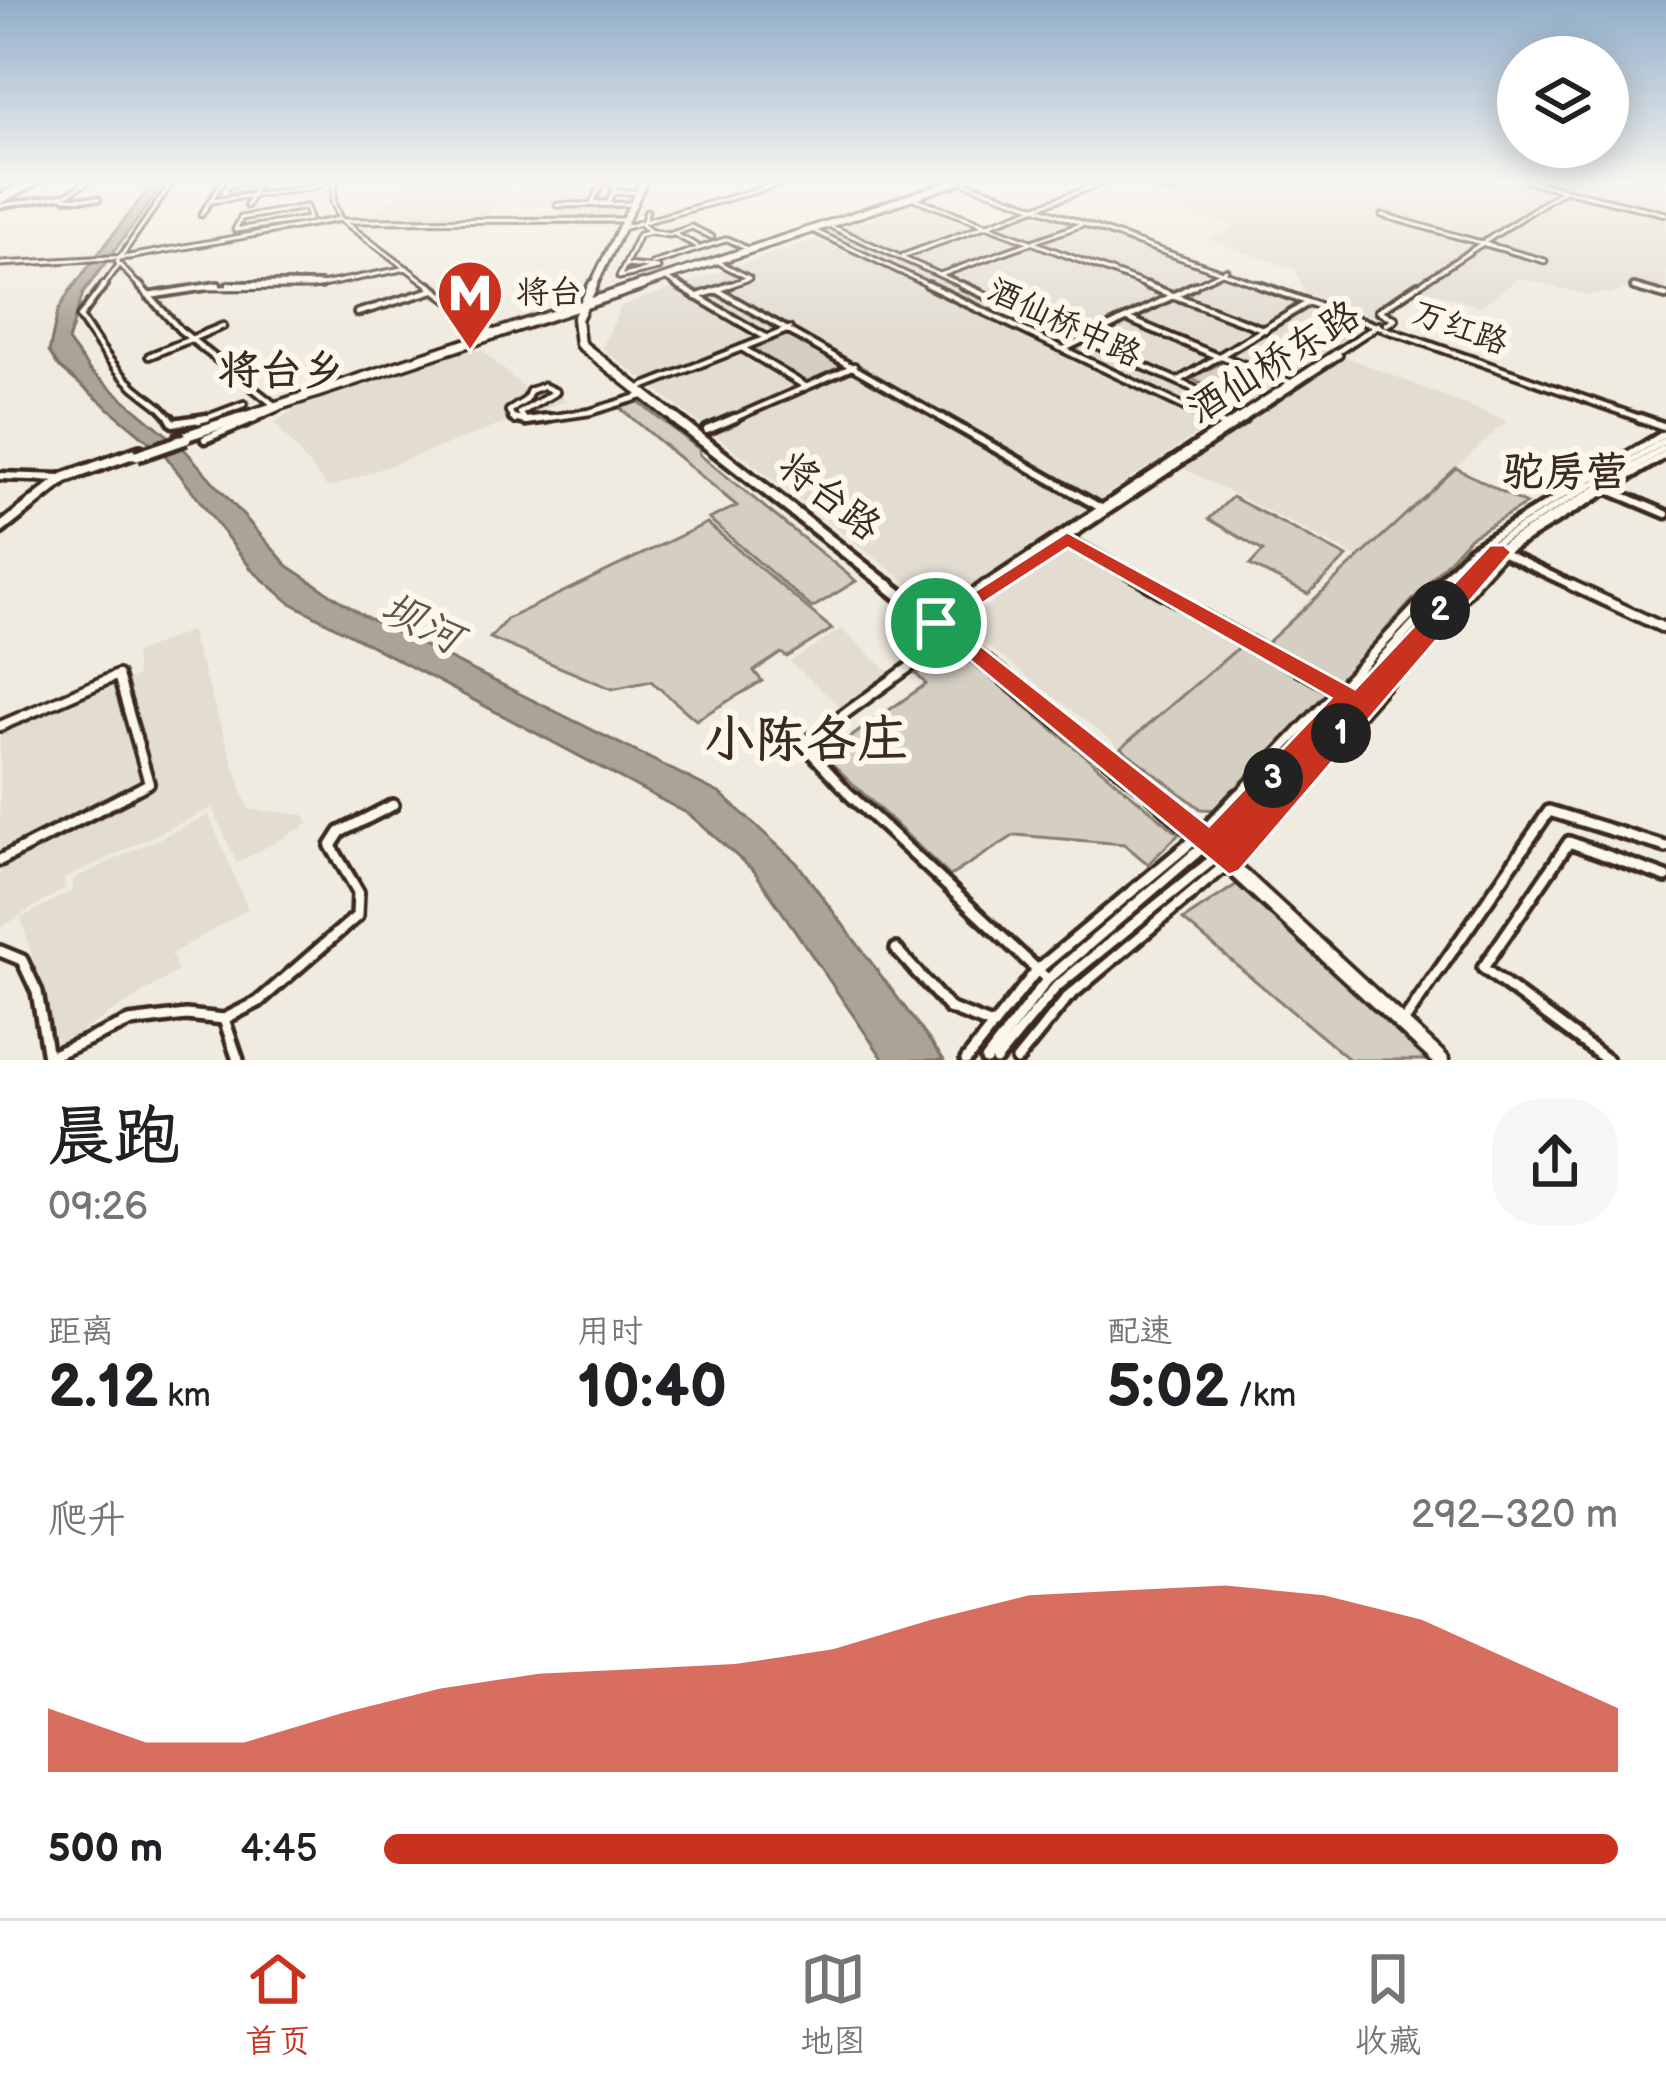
<!DOCTYPE html>
<html lang="zh">
<head>
<meta charset="utf-8">
<style>
  body { margin:0; font-family:"Balsamiq Sans","LXGW WenKai TC",sans-serif; background:#f6f6f6; color:#202124; height:100vh; display:flex; flex-direction:column; font-size:45px; white-space:nowrap }
  * { box-sizing:border-box; margin:0 }
  p { font-size:39px; color:#757577 }
  .icon { flex:none; width:66px; height:66px; fill:none; stroke:currentColor; stroke-width:2; stroke-linecap:round; stroke-linejoin:round }
  .map { position:relative; height:1060px; overflow:hidden }
  .details { display:flex; flex-direction:column; background:#fff; flex:1 }
  .details>* { flex:none }
  .buttons { position:absolute; left:1497px; top:36px; display:grid; gap:24px }
  .buttons a { display:grid; place-items:center; width:132px; height:132px; border-radius:50%; background:#fff; box-shadow:0 6px 30px #0003; font-size:60px }
  .pin { position:absolute; display:grid; place-items:center; width:102px; height:102px; color:#fff; margin:-51px; border:6px solid #fff; border-radius:50%; box-shadow:0 3px 12px #0007 }
  .km { position:absolute; width:60px; height:60px; margin:-30px; border-radius:50%; background:#222; color:#fff; font-size:33px; line-height:60px; text-align:center }
  .round { display:grid; place-items:center; flex:none; width:126px; height:126px; border-radius:48px; background:#f6f6f6 }
  .overview { display:flex; align-items:center; justify-content:space-between; height:204px; padding:0 48px }
  h1 { font-size:66px; font-weight:700; line-height:90px }
  .metrics { display:grid; grid-template-columns:repeat(3,1fr); gap:18px; height:204px; padding:12px 48px }
  .metrics div { display:grid; align-content:center }
  .metrics b { font-size:60px; font-weight:700 }
  .metrics small { font-size:33px; font-weight:400 }
  .metrics p { font-size:33px }
  .chart { height:336px; padding:24px 48px }
  .chart p { display:flex; justify-content:space-between }
  .chart svg { width:100%; height:216px; margin-top:12px; fill:#c8321e; opacity:.7 }
  ul { padding:0 48px; list-style:none; font-size:39px }
  li { display:grid; grid-template-columns:192px 144px 1fr; align-items:center; height:90px }
  li i { height:30px; border-radius:15px; background:#c8321e }
  .menu { display:flex; justify-content:space-around; align-items:center; height:168px; border-top:3px solid #e0e0e0; background:#fff; font-size:33px; color:#757577 }
  .menu a { display:grid; justify-items:center; gap:6px }
  .menu .selected { color:#c8321e }
  .map>svg:first-child { display:block }
</style>
</head>
<body>
<div class="map">
<svg width="1666" height="1060" viewBox="0 0 1666 1060">
  <rect width="100%" height="100%" fill="#f0ebe0"/>
  <filter id="ink" filterUnits="userSpaceOnUse"><feTurbulence type="fractalNoise" baseFrequency=".00833" numOctaves="2"/><feDisplacementMap in="SourceGraphic" scale="24" xChannelSelector="R" yChannelSelector="G"/><feConvolveMatrix kernelMatrix="1 2 1 2 8 2 1 2 1" color-interpolation-filters="sRGB"/></filter>
  <g filter="url(#ink)">
    <!-- built -->
    <g fill="#e2dcd1">
      <path d="M413 181H515L486 218H368Z"/>
      <path d="M526 181H622L611 201 622 202 616 215 554 214 556 205H512Z"/>
      <path d="M1140 181H1520L1666 216V295L1634 285 1617 293 1589 295 1519 278 1480 307 1421 288 1377 318 1305 293 1295 269 1209 240 1234 227 1149 199 1169 191Z"/>
      <path d="M1541 181H1666V205L1658 211Z"/>
      <path d="M920 202 987 228 1037 209 1368 324 1220 422 819 235Z"/>
      <path d="M815 239 874 264 1211 424 940 608 602 348 621 306Z"/>
      <path d="M460 351H483L524 388 545 382 566 401 328 488 275 423 304 402Z"/>
      <path d="M1346 357 1507 421 1359 558 1183 468Z"/>
      <path d="M1075 546 1237 648 1121 748 960 625Z"/>
      <path d="M841 629 893 675 843 709 790 662Z"/>
      <path d="M190 631 248 809 304 815 308 824 237 863 212 808 64 879 65 888 0 928V733L137 676 135 653Z"/>
      <path d="M209 815 248 909 171 954 178 971 58 1046 21 918 73 890V879Z"/>
    </g>
    <!-- green -->
    <g fill="#d5cec3" stroke="#887c70" stroke-width="3">
      <path d="M789 331 848 366 806 384 748 347Z"/>
      <path d="M1225 361 1271 380 1240 400 1191 378Z"/>
      <path d="M638 401 699 449 700 455 856 581 812 608 709 519 737 506 620 408Z"/>
      <path d="M1456 468 1526 504 1470 537 1222 810 1201 809 1121 748 1239 647 1254 655Z"/>
      <path d="M1232 497 1347 557 1308 594 1250 565 1263 551 1209 519Z"/>
      <path d="M707 523 832 629 787 657 781 653 754 671 762 681 696 720 651 681 612 689 490 638 507 619Z"/>
      <path d="M954 647 1179 834 1148 864 1124 844 1015 835 950 876 824 756 926 684 916 674Z"/>
      <path d="M1239 883 1433 1060H1350L1183 920Z"/>
    </g>
    <!-- water -->
    <path fill="#aca397" stroke="#7f7367" stroke-width="3" d="M154 181H166L83 293 68 341 90 371 185 450 288 566 362 615 721 794 797 863 944 1060H884L754 871 690 815 289 602 252 570 165 455 59 367 49 352 58 311 69 292Z"/>
    <g fill="none" stroke-linecap="round" stroke-linejoin="round">
      <!-- minor-far4 casing -->
      <g stroke="#3b2a1e" stroke-width="9">
        <g id="minor-far4">
          <path d="M335 181 333 202 340 219 433 288"/>
          <path d="M1133 181 1172 192"/>
          <path d="M1527 181 1666 214"/>
          <path d="M602 183H617L608 203H592Z"/>
          <path d="M966 183 1268 288"/>
          <path d="M0 189 15 181"/>
          <path d="M232 190 252 188"/>
          <path d="M613 192H638"/>
          <path d="M64 198 99 199"/>
          <path d="M916 199 1154 288"/>
          <path d="M210 201 309 188 323 183 320 181"/>
          <path d="M0 202 41 181"/>
          <path d="M557 205 632 204"/>
          <path d="M0 206 66 195 89 181"/>
          <path d="M247 206 259 181"/>
          <path d="M306 207 309 219 235 230 241 218Z"/>
          <path d="M201 215 223 181"/>
          <path d="M1382 215 1545 261"/>
          <path d="M342 221 625 220"/>
          <path d="M832 227 969 288"/>
          <path d="M622 228 791 181"/>
          <path d="M812 230 935 288"/>
          <path d="M651 232 669 235 692 227 712 237"/>
          <path d="M674 234 697 246"/>
          <path d="M903 256 1108 181"/>
          <path d="M720 263 749 278 722 288"/>
          <path d="M0 264 129 257 340 219"/>
          <path d="M652 264 728 239 749 250"/>
          <path d="M625 265 658 268 619 277Z"/>
          <path d="M625 265 639 235 651 232 642 225 647 211"/>
          <path d="M940 275 1080 225"/>
          <path d="M668 280 682 288"/>
          <path d="M1634 287 1638 288"/>
          <path d="M102 288 119 265"/>
          <path d="M141 288 117 262 173 181"/>
          <path d="M198 288 312 287 407 268"/>
          <path d="M1189 288 1226 270"/>
          <path d="M1414 288 1564 190"/>
        </g>
      </g>
      <!-- minor-far3 casing -->
      <g stroke="#3b2a1e" stroke-width="12">
        <g id="minor-far3">
          <path d="M104 285 80 317C97 343 118 376 143 394 156 404 162 407 172 421"/>
          <path d="M139 285 180 330 278 408 248 421"/>
          <path d="M229 285H321"/>
          <path d="M429 285 495 334"/>
          <path d="M677 285 767 338 789 329"/>
          <path d="M928 285 1214 421"/>
          <path d="M962 285 1235 407"/>
          <path d="M1146 285 1265 330"/>
          <path d="M1259 285 1648 421"/>
          <path d="M1634 287 1666 296"/>
          <path d="M717 290 730 285"/>
          <path d="M148 296 218 285"/>
          <path d="M696 297 717 290 947 421"/>
          <path d="M357 313 433 290"/>
          <path d="M1128 319 1219 357"/>
          <path d="M1387 324 1395 319 1379 311 1418 285"/>
          <path d="M742 348 805 386"/>
          <path d="M1064 349 1195 285"/>
          <path d="M149 356 223 326"/>
          <path d="M1221 356 1292 383"/>
          <path d="M1178 381 1306 304"/>
          <path d="M637 389 767 338"/>
          <path d="M199 421 244 404"/>
          <path d="M515 421 509 411 526 400 530 391 543 386 556 392 520 413 526 421"/>
          <path d="M527 421 590 412 645 395"/>
          <path d="M728 421 854 366"/>
          <path d="M1233 421 1378 325"/>
          <path d="M1240 421 1339 355"/>
        </g>
      </g>
      <!-- minor-far2 casing -->
      <g stroke="#3b2a1e" stroke-width="15">
        <g id="minor-far2">
          <path d="M170 418 173 423 207 418"/>
          <path d="M513 418 526 421"/>
          <path d="M942 418 1099 507"/>
          <path d="M1208 418 1227 427"/>
          <path d="M1640 418 1666 427"/>
          <path d="M526 421 548 418"/>
          <path d="M707 430 735 418"/>
          <path d="M205 439 255 418"/>
          <path d="M0 476 62 478"/>
          <path d="M1609 490 1666 514"/>
          <path d="M1067 539 1154 588"/>
          <path d="M1501 552 1578 588"/>
          <path d="M982 588 1238 418"/>
          <path d="M991 588 1245 418"/>
          <path d="M1435 588 1471 550 1666 433"/>
          <path d="M1447 588 1479 553 1666 440"/>
          <path d="M1463 588 1497 550 1666 447"/>
          <path d="M1470 588 1502 552 1666 454"/>
        </g>
      </g>
      <!-- minor-far1 casing -->
      <g stroke="#3b2a1e" stroke-width="16">
        <g id="minor-far1">
          <path d="M1148 585 1341 693"/>
          <path d="M1571 585 1666 629"/>
          <path d="M941 621 995 585"/>
          <path d="M937 622 986 585"/>
          <path d="M0 726 118 675 149 783 121 798"/>
          <path d="M853 798 803 744 951 637"/>
          <path d="M1236 798 1438 585"/>
          <path d="M1254 798 1450 585"/>
          <path d="M1271 798 1465 585"/>
          <path d="M1285 798 1473 585"/>
        </g>
      </g>
      <!-- minor casing -->
      <g stroke="#3b2a1e" stroke-width="18">
        <g id="minor">
          <path d="M850 795 1047 979"/>
          <path d="M0 860 127 795"/>
          <path d="M896 949 949 1008 992 1025"/>
          <path d="M0 951 22 960 37 992 48 1057 129 1022 186 1015 224 1019 258 1002 357 916 358 892 331 846 340 832 393 805"/>
          <path d="M224 1019 238 1060"/>
          <path d="M1404 1021 1549 811 1666 847"/>
          <path d="M966 1060 1037 970 1200 835 1238 795"/>
          <path d="M986 1060 1047 980 1230 824 1257 795"/>
          <path d="M996 1060 1056 987 1220 854 1274 795"/>
          <path d="M1017 1060 1067 998 1246 848 1287 795"/>
          <path d="M1607 1060 1483 968 1569 842 1666 877"/>
        </g>
      </g>
      <!-- major-far4 casing -->
      <g stroke="#3b2a1e" stroke-width="12">
        <g id="major-far4">
          <path d="M592 288 644 181"/>
          <path d="M634 288 959 181"/>
        </g>
      </g>
      <!-- major-far3 casing -->
      <g stroke="#3b2a1e" stroke-width="15">
        <g id="major-far3">
          <path d="M593 285 577 319 580 344 678 421"/>
          <path d="M231 421 643 285"/>
        </g>
      </g>
      <!-- major-far2 casing -->
      <g stroke="#3b2a1e" stroke-width="18">
        <g id="major-far2">
          <path d="M674 418 891 588"/>
          <path d="M179 438 240 418"/>
          <path d="M0 529 64 478 140 451"/>
        </g>
      </g>
      <!-- major-far1 casing -->
      <g stroke="#3b2a1e" stroke-width="20">
        <path id="major-far1" d="M887 585 1158 798"/>
      </g>
      <!-- major casing -->
      <g stroke="#3b2a1e" stroke-width="22">
        <path id="major" d="M1154 795 1441 1060"/>
      </g>
      <!-- highway casing -->
      <g stroke="#3b2a1e" stroke-width="12">
        <path id="highway" d="M0 198 33 181"/>
      </g>
      <!-- minor-far4 -->
      <use href="#minor-far4" stroke="#fbf7ec" stroke-width="3"/>
      <!-- minor-far3 -->
      <use href="#minor-far3" stroke="#fbf7ec" stroke-width="4.5"/>
      <!-- minor-far2 -->
      <use href="#minor-far2" stroke="#fbf7ec" stroke-width="6"/>
      <!-- minor-far1 -->
      <use href="#minor-far1" stroke="#fbf7ec" stroke-width="8"/>
      <!-- minor -->
      <use href="#minor" stroke="#fbf7ec" stroke-width="9"/>
      <!-- major-far4 -->
      <use href="#major-far4" stroke="#fbf7ec" stroke-width="6"/>
      <!-- major-far3 -->
      <use href="#major-far3" stroke="#fbf7ec" stroke-width="8"/>
      <!-- major-far2 -->
      <use href="#major-far2" stroke="#fbf7ec" stroke-width="9"/>
      <!-- major-far1 -->
      <use href="#major-far1" stroke="#fbf7ec" stroke-width="10"/>
      <!-- major -->
      <use href="#major" stroke="#fbf7ec" stroke-width="14"/>
      <!-- highway -->
      <use href="#highway" stroke="#fbf7ec" stroke-width="6"/>
      <!-- major-bridge casing -->
      <g stroke="#3b2a1e" stroke-width="18" stroke-linecap="butt">
        <path id="major-bridge" d="M137 456 186 439"/>
      </g>
      <!-- major-bridge -->
      <use href="#major-bridge" stroke="#fbf7ec" stroke-width="9"/>
    </g>
  </g>
  <!-- sky -->
  <linearGradient id="sky" x2="0" y2="1"><stop stop-color="#90adc8"/><stop offset="0.55" stop-color="#f8f6f1"/><stop offset="1" stop-color="#f8f6f1" stop-opacity="0"/></linearGradient>
  <rect width="1666" height="330" fill="url(#sky)"/>
  <!-- route -->
  <path fill="#c8321e" stroke="#fff" stroke-width="3" fill-rule="evenodd" d="M1067 532 1355 689 1490 545H1504L1512 552 1239 871 1229 875 925 623ZM1068 548 1331 698 1209 826 952 623Z"/>
  <!-- icons -->
  <defs>
    <g id="metro-pin" transform="scale(3.45)"><path d="M0 17L-7.5 6A9.5 9.5 0 1 1 7.5 6Z" fill="#c8321e" stroke="#fbf7ec"/><path d="M-5.5 5V-5H-3L0 0L3-5H5.5V5H3V-.5L0 4L-3-.5V5Z" fill="#fff"/></g>
  </defs>
  <g fill-rule="evenodd">
    <use href="#metro-pin" x="470" y="293"/>
  </g>
  <g text-anchor="middle" dominant-baseline="central" stroke-width="12" stroke-linejoin="round" paint-order="stroke">
    <!-- far-poi labels -->
    <g font-size="33" fill="#3b2a1e" stroke="#fbf7ec" text-anchor="start">
      <text x="516" y="293">将台</text>
    </g>
    <!-- far-street labels -->
    <g font-size="33" fill="#3b2a1e" stroke="#fbf7ec">
      <text transform="translate(1064 323) rotate(25)">酒仙桥中路</text>
      <text transform="translate(1460 328) rotate(20)">万红路</text>
    </g>
    <!-- street labels -->
    <g font-size="39" fill="#3b2a1e" stroke="#fbf7ec">
      <text transform="translate(1274 363) rotate(-32)">酒仙桥东路</text>
      <text transform="translate(829 497) rotate(38)">将台路</text>
    </g>
    <!-- far-district labels -->
    <g font-size="42" font-weight="bold" fill="#3b2a1e" stroke="#fbf7ec">
      <text x="281" y="371">将台乡</text>
    </g>
    <!-- neighbourhood labels -->
    <g font-size="42" font-weight="bold" fill="#3b2a1e" stroke="#fbf7ec">
      <text x="1565" y="473">驼房营</text>
    </g>
    <!-- water labels -->
    <g font-size="42" font-style="italic" fill="#635448" stroke="#fbf7ec">
      <text transform="translate(421 624) rotate(26)">坝河</text>
    </g>
    <!-- near-neighbourhood labels -->
    <g font-size="51" font-weight="bold" fill="#3b2a1e" stroke="#fbf7ec">
      <text x="806" y="740">小陈各庄</text>
    </g>
  </g>
</svg>
<div class="buttons">
<a><svg class="icon" aria-label="layers" viewBox="0 0 24 24"><path d="M12 4l9 5-9 5-9-5zM3 14l9 5 9-5"/></svg></a>
</div>
<div class="pin" style="left:936px;top:623px;background:#1e9e55"><svg class="icon" aria-label="arrive" viewBox="0 0 24 24"><path d="M6 21V4h12l-3 4 3 4H6"/></svg></div>
<b class="km" style="left:1341px;top:733px">1</b>
<b class="km" style="left:1440px;top:610px">2</b>
<b class="km" style="left:1273px;top:778px">3</b>
</div>
<section class="details">
<div class="overview"><div><h1>晨跑</h1><p>09:26</p></div><a class="round"><svg class="icon" aria-label="share" viewBox="0 0 24 24"><path d="M12 15V3M7 8l5-5 5 5M5 13v7h14v-7"/></svg></a></div>
<div class="metrics">
<div><p>距离</p><b>2.12<small> km</small></b></div>
<div><p>用时</p><b>10:40</b></div>
<div><p>配速</p><b>5:02<small> /km</small></b></div>
</div>
<div class="chart"><p><span>爬升</span>292–320 m</p>
<svg viewBox="0 0 160 44" preserveAspectRatio="none"><path d="M0 44V31L10 38L20 38L30 32L40 27L50 24L60 23L70 22L80 19L90 13L100 8L110 7L120 6L130 8L140 13L150 22L160 31V44z"/></svg>
</div>
<ul>
<li><b>500 m</b>4:45<i style="width:100%"></i></li>
</ul>
</section>
<nav class="menu">
<a class="selected"><svg class="icon" aria-label="home" viewBox="0 0 24 24"><path d="M3 11l9-7 9 7M6 9v11h12V9"/></svg>首页</a>
<a><svg class="icon" aria-label="map" viewBox="0 0 24 24"><path d="M3 6l6-2 6 2 6-2v14l-6 2-6-2-6 2zM9 4v14M15 6v14"/></svg>地图</a>
<a><svg class="icon" aria-label="saved" viewBox="0 0 24 24"><path d="M7 4h10v16l-5-4-5 4z"/></svg>收藏</a>
</nav>
</body>
</html>
